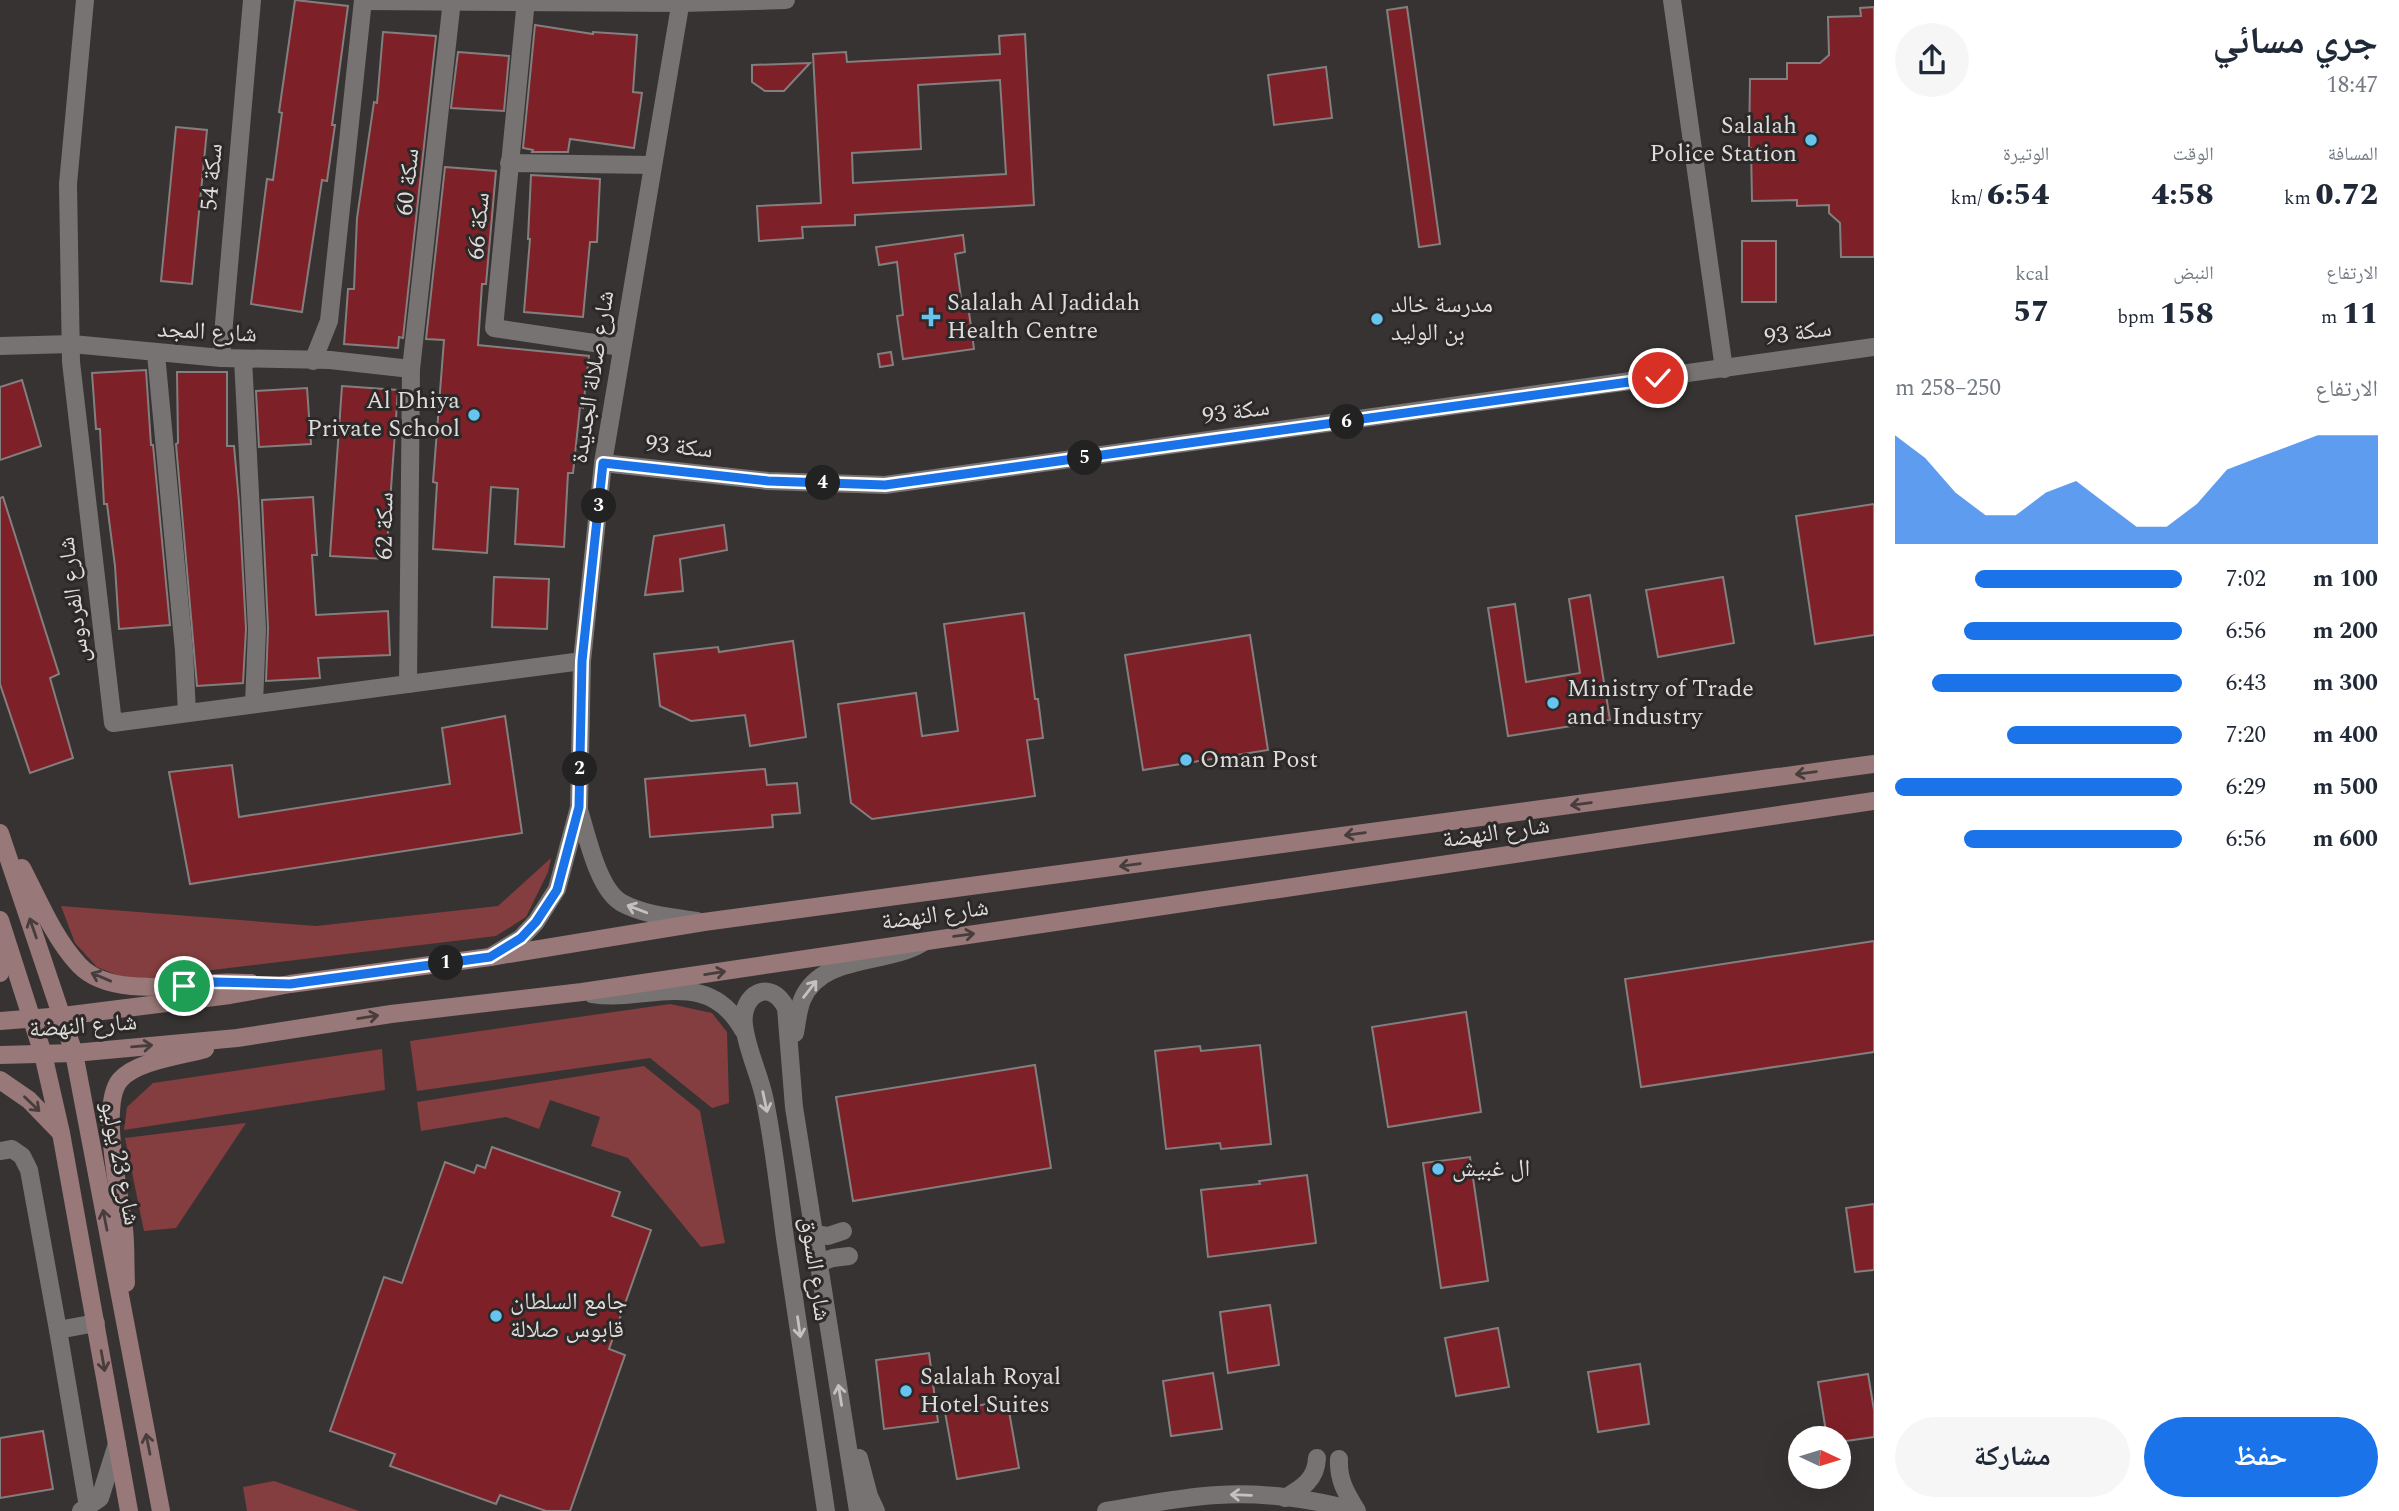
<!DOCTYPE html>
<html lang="ar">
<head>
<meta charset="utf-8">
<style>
  body { margin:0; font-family:Spectral,"Noto Naskh Arabic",serif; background:#f6f6f7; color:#1f2937; direction:rtl; height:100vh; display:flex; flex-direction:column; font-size:26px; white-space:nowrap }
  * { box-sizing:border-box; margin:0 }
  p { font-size:23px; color:#747a83 }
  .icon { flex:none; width:38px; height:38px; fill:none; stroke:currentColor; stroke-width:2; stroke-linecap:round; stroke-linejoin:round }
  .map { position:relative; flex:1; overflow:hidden; direction:ltr }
  .sheet { display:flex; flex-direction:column; background:#fff; width:525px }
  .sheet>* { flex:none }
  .needle { width:46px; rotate:94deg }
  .controls { position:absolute; left:1788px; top:1426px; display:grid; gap:14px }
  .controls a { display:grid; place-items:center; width:63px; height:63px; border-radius:50%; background:#fff; box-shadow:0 7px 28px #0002; font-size:35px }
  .pin { position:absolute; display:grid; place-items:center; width:60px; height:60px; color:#fff; margin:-30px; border:4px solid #fff; border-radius:50%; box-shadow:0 2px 7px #0007 }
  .km { position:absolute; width:35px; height:35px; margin:-18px; border-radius:50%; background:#222; color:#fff; font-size:19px; line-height:35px; text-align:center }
  .round { display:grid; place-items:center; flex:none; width:74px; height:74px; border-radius:37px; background:#f6f6f7 }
  .summary { display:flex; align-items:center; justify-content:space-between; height:119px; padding:0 21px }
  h1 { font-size:38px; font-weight:800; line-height:52px }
  .figures { display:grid; grid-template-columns:repeat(3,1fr); gap:10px; height:119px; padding:7px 21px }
  .figures div { display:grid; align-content:center }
  .figures b { font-size:30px; font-weight:800 }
  .figures small { font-size:19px; font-weight:400 }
  .figures p { font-size:19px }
  .chart { height:196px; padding:14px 21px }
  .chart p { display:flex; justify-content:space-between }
  .chart svg { width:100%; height:126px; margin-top:7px; fill:#1a73e8; opacity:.7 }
  .action { display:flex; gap:14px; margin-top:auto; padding:14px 21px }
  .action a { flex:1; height:80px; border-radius:42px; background:#1a73e8; color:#fff; font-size:28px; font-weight:800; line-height:80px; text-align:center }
  .action a+a { background:#f6f6f7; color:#1f2937 }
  ul { padding:0 21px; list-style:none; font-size:23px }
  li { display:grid; grid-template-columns:112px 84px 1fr; align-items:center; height:52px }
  li i { height:18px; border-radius:9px; background:#1a73e8 }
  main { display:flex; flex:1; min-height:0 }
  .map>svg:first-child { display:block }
</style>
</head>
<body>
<main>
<section class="sheet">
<div class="summary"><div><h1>جري مسائي</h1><p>18:47</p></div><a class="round"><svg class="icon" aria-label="share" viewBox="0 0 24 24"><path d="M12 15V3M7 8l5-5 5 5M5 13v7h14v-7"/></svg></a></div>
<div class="figures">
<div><p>المسافة</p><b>0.72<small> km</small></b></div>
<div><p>الوقت</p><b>4:58</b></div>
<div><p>الوتيرة</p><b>6:54<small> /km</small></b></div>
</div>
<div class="figures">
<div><p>الارتفاع</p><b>11<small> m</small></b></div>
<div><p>النبض</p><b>158<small> bpm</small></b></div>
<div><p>kcal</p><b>57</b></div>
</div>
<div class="chart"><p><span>الارتفاع</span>250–258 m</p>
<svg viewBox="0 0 160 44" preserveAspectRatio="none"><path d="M0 44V6L10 14L20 26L30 34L40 34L50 26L60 22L70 30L80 38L90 38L100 30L110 18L120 14L130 10L140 6L150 6L160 6V44z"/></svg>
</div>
<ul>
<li><b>100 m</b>7:02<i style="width:72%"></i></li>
<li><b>200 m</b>6:56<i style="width:76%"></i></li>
<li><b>300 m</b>6:43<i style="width:87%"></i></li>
<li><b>400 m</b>7:20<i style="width:61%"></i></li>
<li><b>500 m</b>6:29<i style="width:100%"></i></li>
<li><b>600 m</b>6:56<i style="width:76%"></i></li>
</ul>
<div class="action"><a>حفظ</a><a>مشاركة</a></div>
</section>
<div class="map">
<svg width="1874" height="1511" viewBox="0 0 1874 1511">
  <rect width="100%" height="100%" fill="#373333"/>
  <!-- green -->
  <g fill="#843e3f">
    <path d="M551 858 548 872 526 917 496 936 129 980 97 967 75 943 61 906 316 926 498 906Z"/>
    <path d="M670 1004 712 1013 727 1032 729 1103 712 1108 650 1058 417 1091 410 1041Z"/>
    <path d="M382 1049 385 1090 124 1130 127 1107 153 1083Z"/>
    <path d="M644 1066 700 1111 725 1243 701 1247 628 1158 591 1146 600 1117 550 1100 539 1129 506 1117 421 1131 417 1102Z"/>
    <path d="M246 1123 176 1228 144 1231 125 1138Z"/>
    <path d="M274 1481 359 1511H247L243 1487Z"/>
  </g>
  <!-- building -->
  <g fill="#7e2028" stroke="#837f7e" stroke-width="2" fill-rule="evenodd">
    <path d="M295 0 348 6 332 125H335L327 181 322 180 302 312 251 304 267 179 273 180 282 113 279 112Z"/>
    <path d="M1407 7 1440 244 1419 247 1387 10Z"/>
    <path d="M1874 7V257H1841L1840 223 1829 213V205L1797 206V200L1752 201 1751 148H1749L1750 79H1787V63H1820L1829 55 1828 17 1861 16 1860 8Z"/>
    <path d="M535 25 593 34V32L637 35 633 92 642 93 634 148 570 139 568 152H532L533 150 523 148Z"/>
    <path d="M383 32 436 36 403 338 399 337 398 348 344 344 348 289H354L357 218 374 102 377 103Z"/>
    <path d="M1025 34 1034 205 855 215V225L802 227 803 238 759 241 757 206 821 203 813 54 846 52 847 62 1000 54 999 36ZM1000 80 1006 174 853 183 852 153 921 149 918 85Z"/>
    <path d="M458 52 509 56 504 111 451 108Z"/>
    <path d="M810 63 784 91H765L752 82V65Z"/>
    <path d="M1326 67 1332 118 1274 125 1268 75Z"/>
    <path d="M176 127 207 130 192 284 161 281Z"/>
    <path d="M445 167 496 171 486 284H482L478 345 589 356 583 408 580 407 573 473H568L564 547 515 544 518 489 491 487 487 553 433 549 437 483 433 482 444 340 426 339Z"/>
    <path d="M531 175 600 179 597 242H590L583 317 524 312 530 239H528Z"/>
    <path d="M963 235 965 252 955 254 962 305H968L974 349 903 359 897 316 903 315 897 262 879 265 876 247Z"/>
    <rect x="1742" y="241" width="34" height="61"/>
    <path d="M891 352 893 365 880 367 878 354Z"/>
    <path d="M146 370 151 445H153L170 625 119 629 115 566 107 504H104L100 429H96L92 373Z"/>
    <path d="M177 372H227V446H234L239 502 246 629 243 683 197 686 176 444 178 443Z"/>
    <path d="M22 380 41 446 0 460V387Z"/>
    <path d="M342 386 398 390 386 559 330 556Z"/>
    <path d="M307 388 311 444 259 447 256 391Z"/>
    <path d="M3 497 59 674 50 678 73 758 30 773 0 684V498Z"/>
    <path d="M313 497 317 555H312L316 615 388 611 390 655 318 658 320 678 266 681 268 628 262 500Z"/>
    <path d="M1874 504V635L1815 644 1796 516Z"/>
    <path d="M724 525 727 550 680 559 683 591 645 595 654 536Z"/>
    <path d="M494 577 549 579 547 629 492 627Z"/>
    <path d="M1723 577 1734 643 1658 657 1646 590Z"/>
    <path d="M1590 595 1610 720 1508 736 1488 608 1515 604 1526 682 1580 673 1569 599Z"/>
    <path d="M1024 613 1035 699H1038L1043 738 1027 740 1035 796 872 819 851 803 838 704 916 693 922 736 958 731 944 624Z"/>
    <path d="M1250 635 1268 750 1143 770 1125 655Z"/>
    <path d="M793 641 806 737 750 746 745 715 691 721 660 706 654 654 718 647 719 652Z"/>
    <path d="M505 716 522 833 190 884 169 772 232 765 239 817 450 784 442 728Z"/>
    <path d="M765 769 767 785 797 783 800 813 772 815 773 827 650 837 645 779Z"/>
    <path d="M1874 941V1052L1641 1087 1625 979Z"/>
    <path d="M1466 1012 1481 1112 1388 1127 1372 1027Z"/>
    <path d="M1260 1045 1271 1144 1221 1149 1220 1143 1166 1149 1155 1051 1200 1046 1201 1051Z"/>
    <path d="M1035 1065 1051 1168 853 1201 836 1097Z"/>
    <path d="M492 1147 620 1192 612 1216 651 1230 609 1349 625 1355 570 1511H546L500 1495 496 1504 390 1466 395 1454 330 1431 384 1277 402 1283 445 1162 474 1173 477 1165 485 1168Z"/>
    <path d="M1470 1157 1488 1281 1441 1288 1423 1163Z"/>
    <path d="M1307 1175 1316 1243 1208 1257 1201 1190 1260 1184 1259 1181Z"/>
    <path d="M1874 1204V1270L1855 1272 1846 1208Z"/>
    <path d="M1270 1305 1279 1365 1228 1373 1220 1312Z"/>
    <path d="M1498 1328 1509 1387 1456 1396 1445 1338Z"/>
    <path d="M929 1353 938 1422 884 1429 876 1360Z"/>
    <path d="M1640 1364 1649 1424 1598 1432 1588 1372Z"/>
    <path d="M1213 1373 1222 1429 1171 1436 1163 1381Z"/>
    <path d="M1868 1374 1874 1410V1437L1839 1442V1438H1827L1818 1382Z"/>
    <path d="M1007 1400 1019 1468 957 1479 945 1412Z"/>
    <path d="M43 1431 53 1489 0 1498V1438Z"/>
  </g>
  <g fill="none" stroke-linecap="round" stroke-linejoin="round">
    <!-- minor -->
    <g stroke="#777373" stroke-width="18">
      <path d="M85 0 68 184 71 362 113 723 582 661"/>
      <path d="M526 0 494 328 621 347"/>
      <path d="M1672 0 1724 369"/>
      <path d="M363 1 681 3 786 0"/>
      <path d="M509 163 652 165"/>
      <path d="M0 346 72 344 221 358 330 360 411 369"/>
      <path d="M156 354 184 651 187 713"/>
      <path d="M221 358 252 0"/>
      <path d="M243 359 257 629 254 704"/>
      <path d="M313 361 329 321 363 0"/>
      <path d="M603 463 768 481 885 485 1874 347"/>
      <path d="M408 684 411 369 452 0"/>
      <path d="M0 1151 12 1149 22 1156 29 1170 58 1330 88 1507"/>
      <path d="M58 1330 96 1323"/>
      <path d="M81 1511 100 1498 117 1444"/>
    </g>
    <!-- tertiary -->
    <g stroke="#777373" stroke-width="18">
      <path d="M579 810C587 835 598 890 622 903 644 915 672 917 697 921"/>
      <path d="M490 957 521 938 536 922 557 889 579 807 582 661 603 463 681 0"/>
      <path d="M592 994C648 1003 707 965 743 1030"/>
      <path d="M795 1033C797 1022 798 1010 802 1000 821 954 886 965 922 943"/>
      <path d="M814 1234 828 1236 843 1231"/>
      <path d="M818 1263 833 1258 849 1256"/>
      <path d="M859 1458 869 1496 876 1511"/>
      <path d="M1339 1459C1338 1480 1346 1493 1357 1511"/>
      <path d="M1285 1498C1302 1488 1316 1480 1317 1458"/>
      <path d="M826 1511C813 1420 799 1329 785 1238 779 1192 774 1146 765 1101 760 1075 747 1051 744 1025 740 994 771 977 786 1008L794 1107 858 1511"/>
      <path d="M1106 1511C1143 1505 1180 1497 1218 1495 1261 1492 1315 1499 1356 1511"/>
    </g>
    <!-- secondary -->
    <g stroke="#987878" stroke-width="18">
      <path d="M0 833 74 1053 161 1511"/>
      <path d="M22 868C39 901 54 938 79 965 109 997 175 985 214 983 226 982 239 983 251 983"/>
      <path d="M0 920 43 1054 61 1133 129 1511"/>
      <path d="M0 973 2 942"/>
      <path d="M0 1021 63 1016 230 995 290 984 490 957 704 922 1874 764"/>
      <path d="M0 1055 74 1053 237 1038 391 1014 582 992 1874 801"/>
      <path d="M0 1080 29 1100 60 1132"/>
      <path d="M126 1283C125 1265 126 1246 124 1229 120 1196 99 1105 120 1080 136 1061 181 1056 205 1049"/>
    </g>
  </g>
  <!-- one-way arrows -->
  <defs><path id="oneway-shaft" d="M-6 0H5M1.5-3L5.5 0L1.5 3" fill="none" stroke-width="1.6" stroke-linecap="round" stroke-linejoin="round" transform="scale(1.75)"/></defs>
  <g stroke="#483d3d">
    <use href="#oneway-shaft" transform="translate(1806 773) rotate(172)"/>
    <use href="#oneway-shaft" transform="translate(1581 804) rotate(172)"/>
    <use href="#oneway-shaft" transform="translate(1355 834) rotate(172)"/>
    <use href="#oneway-shaft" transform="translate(1130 865) rotate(172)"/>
    <use href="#oneway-shaft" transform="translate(33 928) rotate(-109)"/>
    <use href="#oneway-shaft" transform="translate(964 935) rotate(-8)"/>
    <use href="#oneway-shaft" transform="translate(715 973) rotate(-9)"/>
    <use href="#oneway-shaft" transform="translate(101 977) rotate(-157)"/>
    <use href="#oneway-shaft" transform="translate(368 1017) rotate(-9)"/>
    <use href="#oneway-shaft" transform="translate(142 1046) rotate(-5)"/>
    <use href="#oneway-shaft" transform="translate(32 1104) rotate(44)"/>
    <use href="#oneway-shaft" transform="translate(105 1220) rotate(-101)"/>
    <use href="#oneway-shaft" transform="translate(103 1361) rotate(80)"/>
    <use href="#oneway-shaft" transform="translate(148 1444) rotate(-101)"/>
  </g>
  <g stroke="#c4c2c1">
    <use href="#oneway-shaft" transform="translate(637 909) rotate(-159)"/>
    <use href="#oneway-shaft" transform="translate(810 989) rotate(-52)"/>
    <use href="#oneway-shaft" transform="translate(765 1102) rotate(78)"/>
    <use href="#oneway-shaft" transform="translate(799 1327) rotate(82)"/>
    <use href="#oneway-shaft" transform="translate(840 1395) rotate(-99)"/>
    <use href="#oneway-shaft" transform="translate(1241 1495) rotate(-178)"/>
  </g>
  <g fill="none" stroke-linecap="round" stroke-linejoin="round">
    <!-- route casing -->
    <g stroke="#fff" stroke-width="14">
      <path id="route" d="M184 986 214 982 290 984 490 957 521 938 536 922 557 890 579 807 582 661 603 463 768 481 885 485 1658 378"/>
    </g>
    <!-- route -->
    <use href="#route" stroke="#1a73e8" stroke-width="9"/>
  </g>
  <!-- markers -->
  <g fill="#67c4ef" stroke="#2d2929" stroke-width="2.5">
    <circle cx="1811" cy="140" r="7"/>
    <path d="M927.5 306.5h7v7h7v7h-7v7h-7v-7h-7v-7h7z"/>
    <circle cx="1377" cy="319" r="7"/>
    <circle cx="474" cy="415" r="7"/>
    <circle cx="1553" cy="703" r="7"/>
    <circle cx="1186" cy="760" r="7"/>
    <circle cx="1438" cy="1169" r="7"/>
    <circle cx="496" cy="1316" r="7"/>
    <circle cx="906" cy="1391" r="7"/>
  </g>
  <g text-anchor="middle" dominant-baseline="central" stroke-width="6" stroke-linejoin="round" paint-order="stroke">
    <!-- poi labels -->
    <g font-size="24" fill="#dedcdb" stroke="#2d2929" text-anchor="start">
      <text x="1797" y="126" text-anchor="end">Salalah<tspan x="1797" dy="28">Police Station</tspan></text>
      <text x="947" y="303">Salalah Al Jadidah<tspan x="947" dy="28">Health Centre</tspan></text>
      <text x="1391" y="305">مدرسة خالد<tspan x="1391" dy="28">بن الوليد</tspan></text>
      <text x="460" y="401" text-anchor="end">Al Dhiya<tspan x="460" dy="28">Private School</tspan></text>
      <text x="1567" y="689">Ministry of Trade<tspan x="1567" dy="28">and Industry</tspan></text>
      <text x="1200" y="760">Oman Post</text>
      <text x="1452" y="1169">ال غبيش</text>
      <text x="510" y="1302">جامع السلطان<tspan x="510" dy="28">قابوس صلالة</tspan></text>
      <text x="920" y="1377">Salalah Royal<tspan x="920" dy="28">Hotel Suites</tspan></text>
    </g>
    <!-- street labels -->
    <g font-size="24" fill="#dedcdb" stroke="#2d2929">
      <text transform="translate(212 177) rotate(-85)">سكة 54</text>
      <text transform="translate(408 182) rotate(-84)">سكة 60</text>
      <text transform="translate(479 226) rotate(-85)">سكة 66</text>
      <text transform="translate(207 332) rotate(3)">شارع المجد</text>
      <text transform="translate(1798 333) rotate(-8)">سكة 93</text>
      <text transform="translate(593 377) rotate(-81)">شارع صلالة الجديدة</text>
      <text transform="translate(1236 412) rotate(-8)">سكة 93</text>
      <text transform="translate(679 447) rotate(6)">سكة 93</text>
      <text transform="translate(385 526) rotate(-89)">سكة 62</text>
      <text transform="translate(74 600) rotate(-97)">شارع الفردوس</text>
      <text transform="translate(1496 833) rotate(-8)">شارع النهضة</text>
      <text transform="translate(935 915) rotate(-8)">شارع النهضة</text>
      <text transform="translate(83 1026) rotate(-4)">شارع النهضة</text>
      <text transform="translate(120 1163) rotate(79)">شارع 23 يوليو</text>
      <text transform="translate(815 1269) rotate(82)">شارع السوق</text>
    </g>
  </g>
</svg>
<div class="controls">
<a><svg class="needle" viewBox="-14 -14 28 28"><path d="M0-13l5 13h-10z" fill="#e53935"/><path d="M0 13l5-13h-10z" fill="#747a83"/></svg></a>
</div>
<div class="pin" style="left:184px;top:986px;background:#1e9e55"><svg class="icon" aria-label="arrive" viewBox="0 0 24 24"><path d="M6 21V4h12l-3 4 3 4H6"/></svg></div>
<div class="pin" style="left:1658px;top:378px;background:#d93025"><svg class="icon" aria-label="check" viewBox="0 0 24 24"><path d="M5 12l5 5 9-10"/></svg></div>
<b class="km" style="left:446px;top:963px">1</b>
<b class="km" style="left:580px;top:769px">2</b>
<b class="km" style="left:599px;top:506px">3</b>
<b class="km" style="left:823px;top:483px">4</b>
<b class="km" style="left:1085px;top:458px">5</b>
<b class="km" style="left:1347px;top:422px">6</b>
</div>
</main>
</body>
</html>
